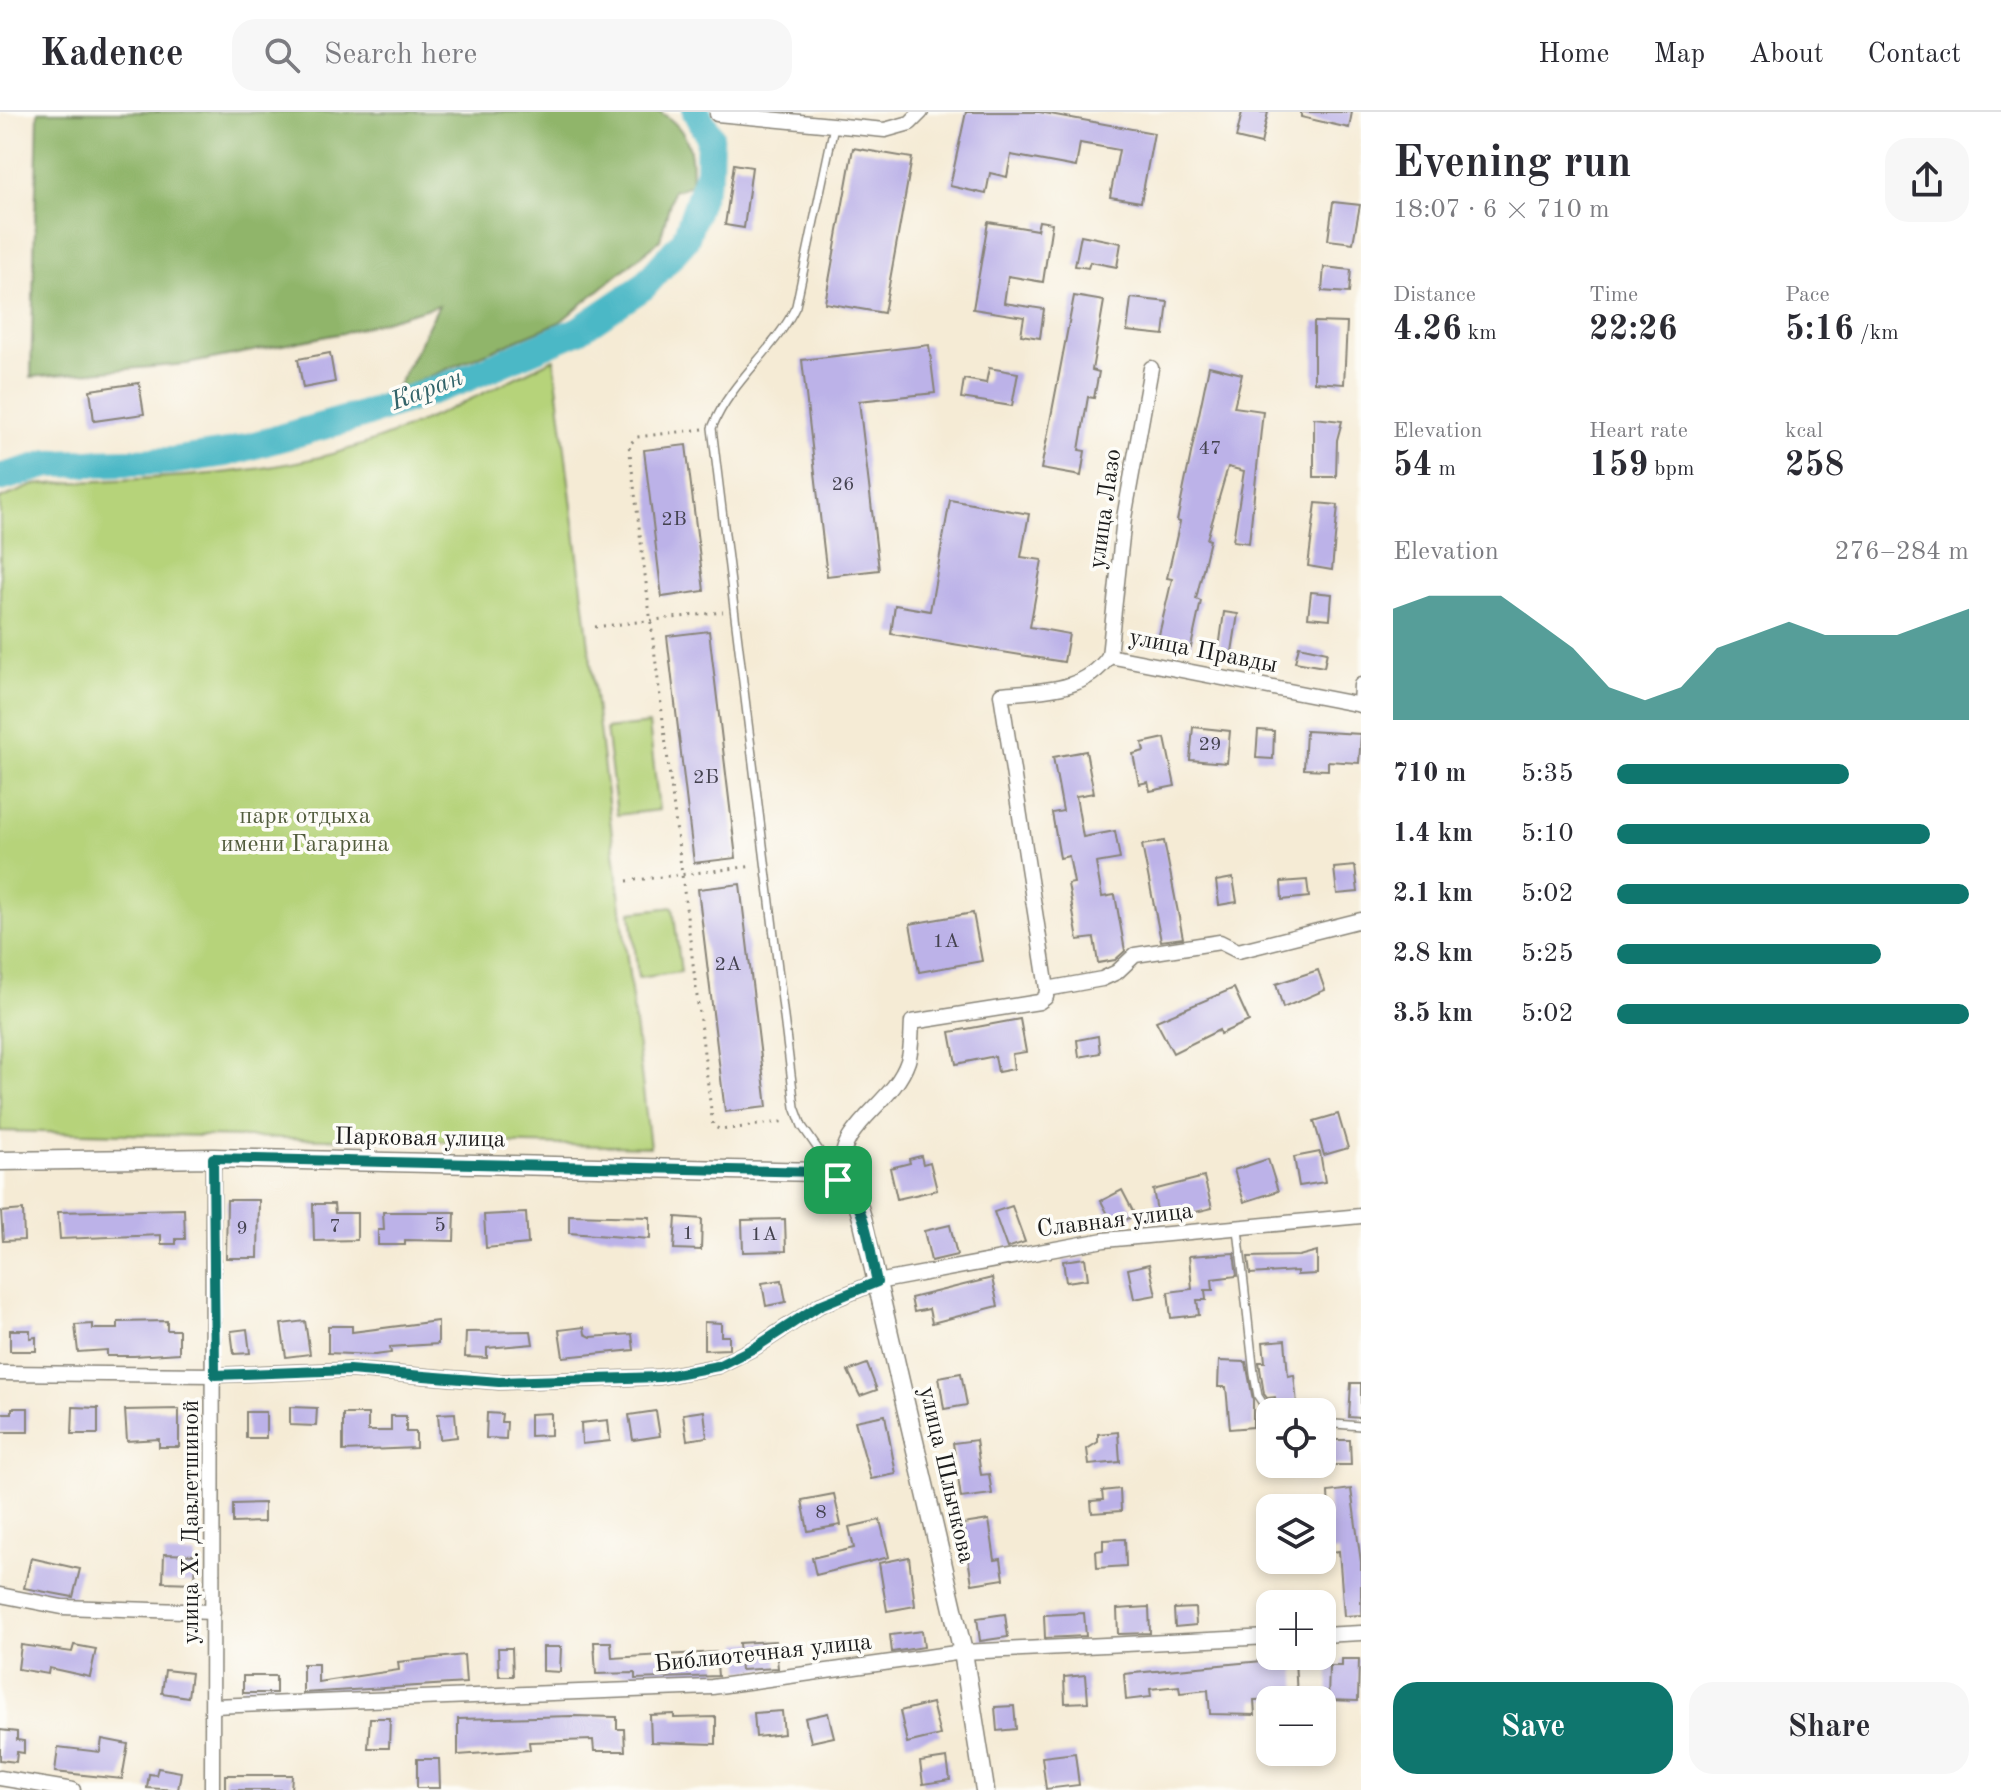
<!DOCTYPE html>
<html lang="en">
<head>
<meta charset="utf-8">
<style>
  body { margin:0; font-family:"Old Standard TT",serif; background:#f7f7f7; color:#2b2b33; height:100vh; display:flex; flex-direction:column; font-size:30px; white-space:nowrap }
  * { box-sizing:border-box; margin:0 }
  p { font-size:26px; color:#7c7c81 }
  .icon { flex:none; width:44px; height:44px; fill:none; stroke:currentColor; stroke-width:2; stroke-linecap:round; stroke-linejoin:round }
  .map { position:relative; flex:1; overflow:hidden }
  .drawer { display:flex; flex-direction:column; background:#fff; width:640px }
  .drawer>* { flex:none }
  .buttons { position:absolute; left:1256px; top:1286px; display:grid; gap:16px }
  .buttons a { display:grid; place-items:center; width:80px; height:80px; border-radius:16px; background:#fff; box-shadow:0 4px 12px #0003; font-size:40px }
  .pin { position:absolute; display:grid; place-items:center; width:68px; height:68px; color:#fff; margin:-34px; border-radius:16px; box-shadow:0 4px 12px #0006 }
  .round { display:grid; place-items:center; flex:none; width:84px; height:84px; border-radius:24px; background:#f7f7f7 }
  .headline { display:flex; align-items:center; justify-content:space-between; height:136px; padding:0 32px }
  h1 { font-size:44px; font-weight:700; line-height:60px }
  .metrics { display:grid; grid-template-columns:repeat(3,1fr); gap:12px; height:136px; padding:8px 32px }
  .metrics div { display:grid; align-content:center }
  .metrics b { font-size:34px; font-weight:700 }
  .metrics small { font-size:22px; font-weight:400 }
  .metrics p { font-size:22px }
  .chart { height:224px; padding:16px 32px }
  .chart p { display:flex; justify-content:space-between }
  .chart svg { width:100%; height:144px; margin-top:8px; fill:#0f766e; opacity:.7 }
  .button { display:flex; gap:16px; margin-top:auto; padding:16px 32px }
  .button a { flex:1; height:92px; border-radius:24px; background:#0f766e; color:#fff; font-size:32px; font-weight:700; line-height:92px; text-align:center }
  .button a+a { background:#f7f7f7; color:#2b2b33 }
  ul { padding:0 32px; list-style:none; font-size:26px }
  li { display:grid; grid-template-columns:128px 96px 1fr; align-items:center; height:60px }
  li i { height:20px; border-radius:10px; background:#0f766e }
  header { display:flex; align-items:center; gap:48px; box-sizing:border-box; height:112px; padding:0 40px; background:#fff; border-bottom:2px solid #e1e1e2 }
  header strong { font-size:38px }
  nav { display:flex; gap:44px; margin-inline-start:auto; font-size:28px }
  .search { width:560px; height:72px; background:#f7f7f7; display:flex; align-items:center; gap:20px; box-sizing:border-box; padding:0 28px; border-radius:24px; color:#7c7c81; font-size:30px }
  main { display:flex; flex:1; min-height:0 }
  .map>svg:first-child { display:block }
</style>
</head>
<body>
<header>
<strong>Kadence</strong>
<div class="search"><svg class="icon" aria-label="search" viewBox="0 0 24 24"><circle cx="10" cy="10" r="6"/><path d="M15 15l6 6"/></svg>Search here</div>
<nav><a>Home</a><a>Map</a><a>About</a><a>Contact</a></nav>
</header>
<main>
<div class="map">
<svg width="1361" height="1678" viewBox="0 0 1361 1678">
  <rect width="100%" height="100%" fill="#fdfcf7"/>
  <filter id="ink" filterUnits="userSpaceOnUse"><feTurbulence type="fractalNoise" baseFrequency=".0125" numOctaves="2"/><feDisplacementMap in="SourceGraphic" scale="16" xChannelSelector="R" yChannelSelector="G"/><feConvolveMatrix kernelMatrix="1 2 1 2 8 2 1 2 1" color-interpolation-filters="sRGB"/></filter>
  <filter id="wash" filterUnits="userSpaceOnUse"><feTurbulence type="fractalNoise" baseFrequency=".006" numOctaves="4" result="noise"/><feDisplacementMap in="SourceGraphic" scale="32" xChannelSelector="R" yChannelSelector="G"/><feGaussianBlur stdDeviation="1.8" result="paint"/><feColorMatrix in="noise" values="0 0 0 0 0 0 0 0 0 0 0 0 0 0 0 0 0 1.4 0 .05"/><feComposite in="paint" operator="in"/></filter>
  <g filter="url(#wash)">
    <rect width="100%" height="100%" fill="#f5ebd5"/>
    <!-- green -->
    <g fill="#b6d37a" stroke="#69784b" stroke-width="2">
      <path d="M554 247 650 1035 0 1019V387L34 373C124 366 218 367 307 348 393 330 475 284 554 247Z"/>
      <path d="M649 612 659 698 617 703 606 617Z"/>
      <path d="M673 795 681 860 638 866 631 800Z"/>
    </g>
    <!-- forest -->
    <path fill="#90b56a" stroke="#566843" stroke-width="2" d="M38 0H660C690 18 694 42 691 73L673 79 660 128 560 210 395 279 439 193 343 221 187 252 31 265Z"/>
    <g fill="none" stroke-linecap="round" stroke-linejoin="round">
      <!-- river -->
      <path stroke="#4bb8c6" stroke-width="28" d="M0 366 49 352 171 349 226 341 362 303 460 269 579 218 643 175 685 128 709 59 710 24 696 0"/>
    </g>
    <g id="blocks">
      <!-- building -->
      <g fill="#bcb2e8">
        <path d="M966 0H1039L1154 21 1141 90 1110 85 1119 38 1080 31 1076 55 1011 43 1007 65 990 61 986 82 950 74Z"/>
        <path d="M1242 0H1268L1261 32 1236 26Z"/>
        <path d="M1301 0H1352L1349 16 1301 5Z"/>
        <path d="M853 36 912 46 884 201 825 191Z"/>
        <path d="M734 52 752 55 744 116 725 113Z"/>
        <path d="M1333 90 1360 93 1353 131 1328 128Z"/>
        <path d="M1039 109 1052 111 1043 170 1008 164 1004 191 1044 197 1040 226 1021 223 1024 205 973 197 988 110 1037 118Z"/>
        <path d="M1081 123 1121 131 1117 155 1090 150 1088 156 1075 154Z"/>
        <path d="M1324 155 1351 158 1349 181 1322 179Z"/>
        <path d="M1074 184 1104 189 1092 258 1099 260 1094 286 1088 285 1079 338 1085 339 1081 364 1041 357Z"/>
        <path d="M1131 186 1168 190 1164 223 1127 219Z"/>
        <path d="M1314 210 1347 211 1344 272 1314 270Z"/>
        <path d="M929 233 935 281 859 289 879 458 827 464 802 248Z"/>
        <path d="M330 241 335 270 303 276 298 247Z"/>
        <path d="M1209 254 1242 262 1234 295 1263 299 1249 431 1233 429 1244 359 1228 355 1207 427 1210 428 1196 487 1201 489 1191 535 1158 527 1172 467 1167 466 1180 410 1177 409Z"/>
        <path d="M989 256 1018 261 1012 294 961 286 964 267 986 271Z"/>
        <path d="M139 271 144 302 94 309 90 278Z"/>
        <path d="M1314 306 1342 309 1337 328 1336 365H1314Z"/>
        <path d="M686 333 704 479 662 485 644 338Z"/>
        <path d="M950 388 1029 402 1021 445 1042 448 1030 515 1069 522 1064 550 891 522 895 493 930 499Z"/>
        <path d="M1316 391 1338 393 1332 458 1308 454Z"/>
        <path d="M1311 480 1332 482 1330 507 1308 505Z"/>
        <path d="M1224 500 1238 502 1231 546 1218 544Z"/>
        <path d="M709 519 736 746 694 751 667 524Z"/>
        <path d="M1299 534 1327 540 1324 555 1295 550Z"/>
        <path d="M1193 615 1230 619 1227 651 1190 648Z"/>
        <path d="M1258 618 1274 619 1273 647 1256 646Z"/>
        <path d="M1306 619 1361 622 1359 651 1328 649V658L1304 657Z"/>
        <path d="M1165 626 1175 674 1150 679 1148 670 1139 672 1133 642 1144 639 1142 631Z"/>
        <path d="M1086 639 1094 681 1076 684 1083 725 1115 719 1120 747 1096 751 1102 785 1115 783 1125 839 1115 848 1098 851 1094 826 1078 828 1068 772 1074 771 1069 744 1060 746 1052 701 1063 699 1053 645Z"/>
        <path d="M1164 729 1183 826 1161 829 1142 733Z"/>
        <path d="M1355 754 1358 780 1337 782 1334 756Z"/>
        <path d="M1233 766 1237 790 1219 793 1216 769Z"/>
        <path d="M1307 768 1309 785 1282 788 1281 770Z"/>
        <path d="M740 772 767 995 725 1000 698 777Z"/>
        <path d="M973 801 982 849 919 860 910 812Z"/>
        <path d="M1318 858 1325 878 1283 896 1276 872Z"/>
        <path d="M1234 876 1249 909 1220 922 1219 918 1173 941 1156 909Z"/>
        <path d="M1020 907 1026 940 1012 942 1014 957 998 960 995 944 956 952 950 920Z"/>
        <path d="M1098 924 1100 941 1079 945 1077 928Z"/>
        <path d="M1338 1002 1348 1036 1324 1043 1314 1009Z"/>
        <path d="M1320 1040 1325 1070 1299 1074 1294 1045Z"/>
        <path d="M921 1044 923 1052 930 1050 937 1078 897 1087 890 1056 910 1051 909 1047Z"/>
        <path d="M1268 1047 1278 1079 1244 1090 1234 1058Z"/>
        <path d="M1204 1065 1212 1096 1159 1109 1153 1078Z"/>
        <path d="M1122 1078 1135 1103 1114 1114 1101 1089Z"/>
        <path d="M227 1088H259L258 1146H226Z"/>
        <path d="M313 1092H334L335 1101H357V1128L314 1129Z"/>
        <path d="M1012 1094 1025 1130 1007 1136 994 1100Z"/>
        <path d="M184 1097 185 1127H176V1132H161V1123L60 1127 58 1100Z"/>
        <path d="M23 1098 24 1128 3 1129 1 1100Z"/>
        <path d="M383 1100H455L454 1129 405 1128V1133H378V1118H384Z"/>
        <path d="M526 1101 528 1132 486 1136 484 1103Z"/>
        <path d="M569 1103 650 1105V1127L569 1121Z"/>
        <path d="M676 1105 702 1107 701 1138 674 1137Z"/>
        <path d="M785 1107 786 1139 743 1140 742 1108Z"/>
        <path d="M950 1113 957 1143 931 1149 924 1119Z"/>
        <path d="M1317 1139V1162L1297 1163V1159L1250 1162 1248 1145 1299 1144Z"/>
        <path d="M1234 1141 1237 1164 1212 1167 1213 1178H1205L1206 1188H1197L1199 1203 1171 1206 1168 1180 1192 1177 1189 1144Z"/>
        <path d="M1085 1146 1088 1167 1066 1170 1063 1149Z"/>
        <path d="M1149 1152 1156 1183 1134 1187 1128 1157Z"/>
        <path d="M992 1166 998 1194 932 1211 929 1197 914 1200 911 1186Z"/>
        <path d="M782 1168 786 1190 766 1194 762 1171Z"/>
        <path d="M167 1209V1218H179V1241L134 1244H107V1238L78 1240 75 1213 93 1212V1217H118V1210Z"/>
        <path d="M305 1209 310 1242 286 1245 281 1212Z"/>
        <path d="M438 1209V1232L390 1235 391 1241 375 1243 328 1241V1214H352V1220Z"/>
        <path d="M704 1210 721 1211V1224H729V1237L704 1238Z"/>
        <path d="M584 1215 585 1222 591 1225 632 1222 634 1238 563 1245 559 1218Z"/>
        <path d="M247 1217 250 1241 234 1242 231 1219Z"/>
        <path d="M10 1218H30V1226L36 1225V1239H10Z"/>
        <path d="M531 1219 533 1232 487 1236V1246L465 1245 466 1220Z"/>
        <path d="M1285 1228 1288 1264 1294 1263 1297 1292 1276 1294 1275 1285 1267 1286 1264 1282 1259 1250H1265L1263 1230Z"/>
        <path d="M1219 1249 1246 1250 1253 1288V1315L1230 1317 1226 1275H1218Z"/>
        <path d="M867 1252 877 1278 860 1284 848 1259Z"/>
        <path d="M961 1261 967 1293 944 1297 939 1265Z"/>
        <path d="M1351 1271H1361V1306L1349 1305Z"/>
        <path d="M73 1295 98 1296V1322H72Z"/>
        <path d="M290 1295 317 1296 316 1314 290 1313Z"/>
        <path d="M12 1296H28V1320H0V1301H12Z"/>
        <path d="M179 1297V1335H159V1327L127 1329 125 1298Z"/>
        <path d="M656 1299 660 1324 633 1328 629 1303Z"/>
        <path d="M704 1299 707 1325 687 1328 683 1302Z"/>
        <rect x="246" y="1300" width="20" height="26"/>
        <path d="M455 1301 457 1325 440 1327 438 1302Z"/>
        <path d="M487 1301 502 1302 501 1310H507L506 1327 486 1326Z"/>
        <path d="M551 1301V1323L530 1324V1302Z"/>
        <path d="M343 1302H368V1319H391V1304H406V1320H416V1336L343 1339Z"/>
        <path d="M885 1303 896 1362 871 1367 855 1309Z"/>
        <path d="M608 1308 610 1329 582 1332 581 1311Z"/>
        <path d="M1118 1320 1120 1350 1089 1353 1087 1337 1098 1330V1322Z"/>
        <path d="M976 1328 981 1363 989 1362 992 1382 961 1386 953 1331Z"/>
        <path d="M1330 1328H1350L1351 1353H1330Z"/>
        <path d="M1120 1377 1121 1399 1092 1401 1091 1389 1103 1388 1102 1379Z"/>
        <path d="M1351 1377 1361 1450V1503L1344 1504 1339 1439 1326 1441 1323 1424 1330 1423 1328 1380Z"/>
        <path d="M834 1382 841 1413 808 1419 802 1388Z"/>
        <path d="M264 1391V1410L233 1411V1392Z"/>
        <path d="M880 1408 889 1445 816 1463 812 1446 854 1436 849 1415Z"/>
        <path d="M989 1408 995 1448 1001 1447 1004 1467 972 1472 963 1412Z"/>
        <path d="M1125 1427 1126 1454 1097 1456 1096 1439 1103 1438V1428Z"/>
        <path d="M164 1442 196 1443 195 1471 163 1470Z"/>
        <path d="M909 1445 915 1494 887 1499 879 1451Z"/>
        <path d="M31 1446 80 1457 73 1485 24 1476Z"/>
        <path d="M1149 1495 1150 1521 1118 1522 1117 1497Z"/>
        <path d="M1195 1496 1196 1513 1175 1515 1174 1497Z"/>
        <path d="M1084 1501 1086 1524 1045 1526 1044 1503Z"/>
        <path d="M1005 1502 1008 1525 980 1529 977 1506Z"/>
        <path d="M922 1519 924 1535 892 1540 890 1523Z"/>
        <path d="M775 1529 778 1556 741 1558 739 1531Z"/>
        <path d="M594 1530H611L612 1546 716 1540 718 1564 635 1567V1561L596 1562Z"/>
        <path d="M21 1533 72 1540 74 1533 96 1537 90 1565 49 1556 48 1562 18 1557Z"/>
        <path d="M543 1535H561L560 1560 543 1559Z"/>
        <path d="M498 1536H512L513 1564H499Z"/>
        <path d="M464 1543 466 1571 303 1581V1552H318V1570L399 1558 398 1550Z"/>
        <path d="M1295 1546 1297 1587 1254 1588 1255 1603 1210 1602 1208 1578 1180 1581 1179 1574 1150 1577 1151 1585 1126 1588 1124 1562Z"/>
        <path d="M1342 1547H1359L1358 1589 1328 1588 1329 1554H1342Z"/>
        <path d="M165 1558 191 1561 188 1585 162 1581Z"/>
        <path d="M1086 1563 1088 1590 1065 1591 1064 1565Z"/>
        <rect x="243" y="1564" width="33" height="17"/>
        <path d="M932 1591 940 1623 907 1631 900 1599Z"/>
        <path d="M1014 1594 1016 1617 997 1619 995 1595Z"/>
        <path d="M782 1599 784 1622 756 1625 754 1601Z"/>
        <path d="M828 1601 834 1625 811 1630 805 1606Z"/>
        <path d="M674 1602V1606L716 1605V1632L651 1630 650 1603Z"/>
        <path d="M572 1604 617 1605V1617H624L625 1639H594L593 1628 529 1630 530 1638 458 1643V1607Z"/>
        <path d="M370 1606H390L389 1636H368Z"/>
        <path d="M0 1618 17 1620V1628L24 1629V1641L17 1640 16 1650 0 1648Z"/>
        <path d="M102 1627 128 1632 122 1667 55 1660 58 1635 100 1640Z"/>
        <path d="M1075 1641 1079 1673 1046 1677 1042 1645Z"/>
        <path d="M947 1646 950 1668 923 1672 920 1650Z"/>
        <path d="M417 1647H439L440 1676H417Z"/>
        <path d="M158 1656 181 1660 178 1678 147 1676 149 1662 156 1663Z"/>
        <path d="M225 1663H292L291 1678H225Z"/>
      </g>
    </g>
  </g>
  <g filter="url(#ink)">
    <use href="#blocks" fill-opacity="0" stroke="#888478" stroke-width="2"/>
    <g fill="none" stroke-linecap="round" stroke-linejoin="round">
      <!-- service casing -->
      <g stroke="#888478" stroke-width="10">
        <g id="service">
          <path d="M834 14 796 194C775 239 731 268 712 316L795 995 802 1014 836 1063"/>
          <path d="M1238 1117 1254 1262 1258 1284 1270 1302"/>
          <path d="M1322 1311 1361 1314"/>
        </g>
      </g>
      <!-- minor casing -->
      <g stroke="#888478" stroke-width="17">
        <g id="minor">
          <path d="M717 2 885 18 910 11 921 0"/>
          <path d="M1109 544 1124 406 1151 256"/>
          <path d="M1360 593 1361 573"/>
          <path d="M1047 877 1102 867 1117 860 1135 843 1220 830 1238 839 1361 808"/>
          <path d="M838 1068C841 1053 842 1037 850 1025 868 997 897 981 908 949 912 937 911 923 912 910L1039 890 1046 885 1047 877 1001 582C1041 578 1084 581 1109 544L1361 593"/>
          <path d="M0 1261 215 1263 349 1258 499 1270 660 1265 718 1254 756 1235 820 1193 877 1170 1104 1128 1361 1104"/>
          <path d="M0 1483 62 1495 213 1500"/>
          <path d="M1322 1523 1361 1521"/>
          <path d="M213 1594 712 1575 963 1540 1270 1525"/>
          <path d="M0 1666 73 1678"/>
          <path d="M212 1678 213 1046"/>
        </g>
      </g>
      <!-- tertiary casing -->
      <g stroke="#888478" stroke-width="21">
        <path id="tertiary" d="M0 1049 213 1046 817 1060C843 1067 856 1080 862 1106L963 1540 985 1678"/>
      </g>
      <!-- path -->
      <g stroke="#888478" stroke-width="3" stroke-dasharray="2 6" stroke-linecap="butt">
        <path d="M703 317 637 325 629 333 713 1014 721 1018 787 1009"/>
        <path d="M595 515 723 500"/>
        <path d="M627 769 754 754"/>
      </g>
      <!-- service -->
      <use href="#service" stroke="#fff" stroke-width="7"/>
      <!-- minor -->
      <use href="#minor" stroke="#fff" stroke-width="14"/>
      <!-- tertiary -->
      <use href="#tertiary" stroke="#fff" stroke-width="18"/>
    </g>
  </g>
  <g fill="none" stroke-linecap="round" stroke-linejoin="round" filter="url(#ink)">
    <!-- route casing -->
    <g stroke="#fff" stroke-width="16">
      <path id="route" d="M213 1046 817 1060C867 1073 867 1128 877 1170L820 1193 756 1235 718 1254 660 1265 499 1270 349 1258 215 1263Z"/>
    </g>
    <!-- route -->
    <use href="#route" stroke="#0f766e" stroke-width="10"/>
  </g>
  <g text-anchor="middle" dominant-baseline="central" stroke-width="7" stroke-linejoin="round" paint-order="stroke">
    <!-- number labels -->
    <g font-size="20" fill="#44424f">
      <text x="1210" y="337">47</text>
      <text x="843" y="373">26</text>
      <text x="674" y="408">2В</text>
      <text x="1210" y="633">29</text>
      <text x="706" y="666">2Б</text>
      <text x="946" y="830">1А</text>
      <text x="728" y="853">2А</text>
      <text x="440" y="1114">5</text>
      <text x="335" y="1115">7</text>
      <text x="242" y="1117">9</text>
      <text x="688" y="1122">1</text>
      <text x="764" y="1123">1А</text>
      <text x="821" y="1401">8</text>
    </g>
    <!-- street labels -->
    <g font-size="24" fill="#1c1c1c" stroke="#fdfcf7">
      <text transform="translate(1106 397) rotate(-82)">улица Лазо</text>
      <text transform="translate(1203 540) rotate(11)">улица Правды</text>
      <text transform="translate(420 1027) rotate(1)">Парковая улица</text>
      <text transform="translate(1115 1109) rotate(-7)">Славная улица</text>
      <text transform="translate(946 1363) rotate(77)">улица Шлычкова</text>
      <text transform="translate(192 1410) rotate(-90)">улица Х. Давлетшиной</text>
      <text transform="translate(763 1542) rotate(-6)">Библиотечная улица</text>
    </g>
    <!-- park labels -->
    <g font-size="24" fill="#525c3d" stroke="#fdfcf7">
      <text x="305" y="705">парк отдыха<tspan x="305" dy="28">имени Гагарина</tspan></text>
    </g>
    <!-- water labels -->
    <g font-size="26" font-style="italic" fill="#316268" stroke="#fdfcf7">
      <text transform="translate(427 278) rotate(-21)">Каран</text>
    </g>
  </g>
</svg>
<div class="buttons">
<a><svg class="icon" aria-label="locate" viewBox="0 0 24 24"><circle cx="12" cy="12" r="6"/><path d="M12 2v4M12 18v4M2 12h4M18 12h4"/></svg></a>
<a><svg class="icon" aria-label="layers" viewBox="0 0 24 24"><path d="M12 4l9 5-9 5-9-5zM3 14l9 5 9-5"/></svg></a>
<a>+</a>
<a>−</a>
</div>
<div class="pin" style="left:838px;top:1068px;background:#1e9e55"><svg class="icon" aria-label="arrive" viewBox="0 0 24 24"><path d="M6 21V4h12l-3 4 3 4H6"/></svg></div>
</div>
<section class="drawer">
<div class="headline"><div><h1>Evening run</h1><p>18:07 · 6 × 710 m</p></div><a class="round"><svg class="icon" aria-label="share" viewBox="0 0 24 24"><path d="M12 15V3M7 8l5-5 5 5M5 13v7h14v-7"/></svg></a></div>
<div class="metrics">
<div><p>Distance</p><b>4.26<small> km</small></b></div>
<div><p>Time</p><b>22:26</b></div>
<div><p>Pace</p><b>5:16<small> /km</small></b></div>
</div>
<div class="metrics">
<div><p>Elevation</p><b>54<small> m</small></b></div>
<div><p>Heart rate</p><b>159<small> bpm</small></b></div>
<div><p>kcal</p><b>258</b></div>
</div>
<div class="chart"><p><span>Elevation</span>276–284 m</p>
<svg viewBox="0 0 160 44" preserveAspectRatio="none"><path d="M0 44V10L10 6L20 6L30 6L40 14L50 22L60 34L70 38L80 34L90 22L100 18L110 14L120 18L130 18L140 18L150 14L160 10V44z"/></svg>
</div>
<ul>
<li><b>710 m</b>5:35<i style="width:66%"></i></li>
<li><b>1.4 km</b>5:10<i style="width:89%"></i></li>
<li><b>2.1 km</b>5:02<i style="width:100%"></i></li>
<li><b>2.8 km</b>5:25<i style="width:75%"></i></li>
<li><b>3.5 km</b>5:02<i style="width:100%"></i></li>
</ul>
<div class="button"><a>Save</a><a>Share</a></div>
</section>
</main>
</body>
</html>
